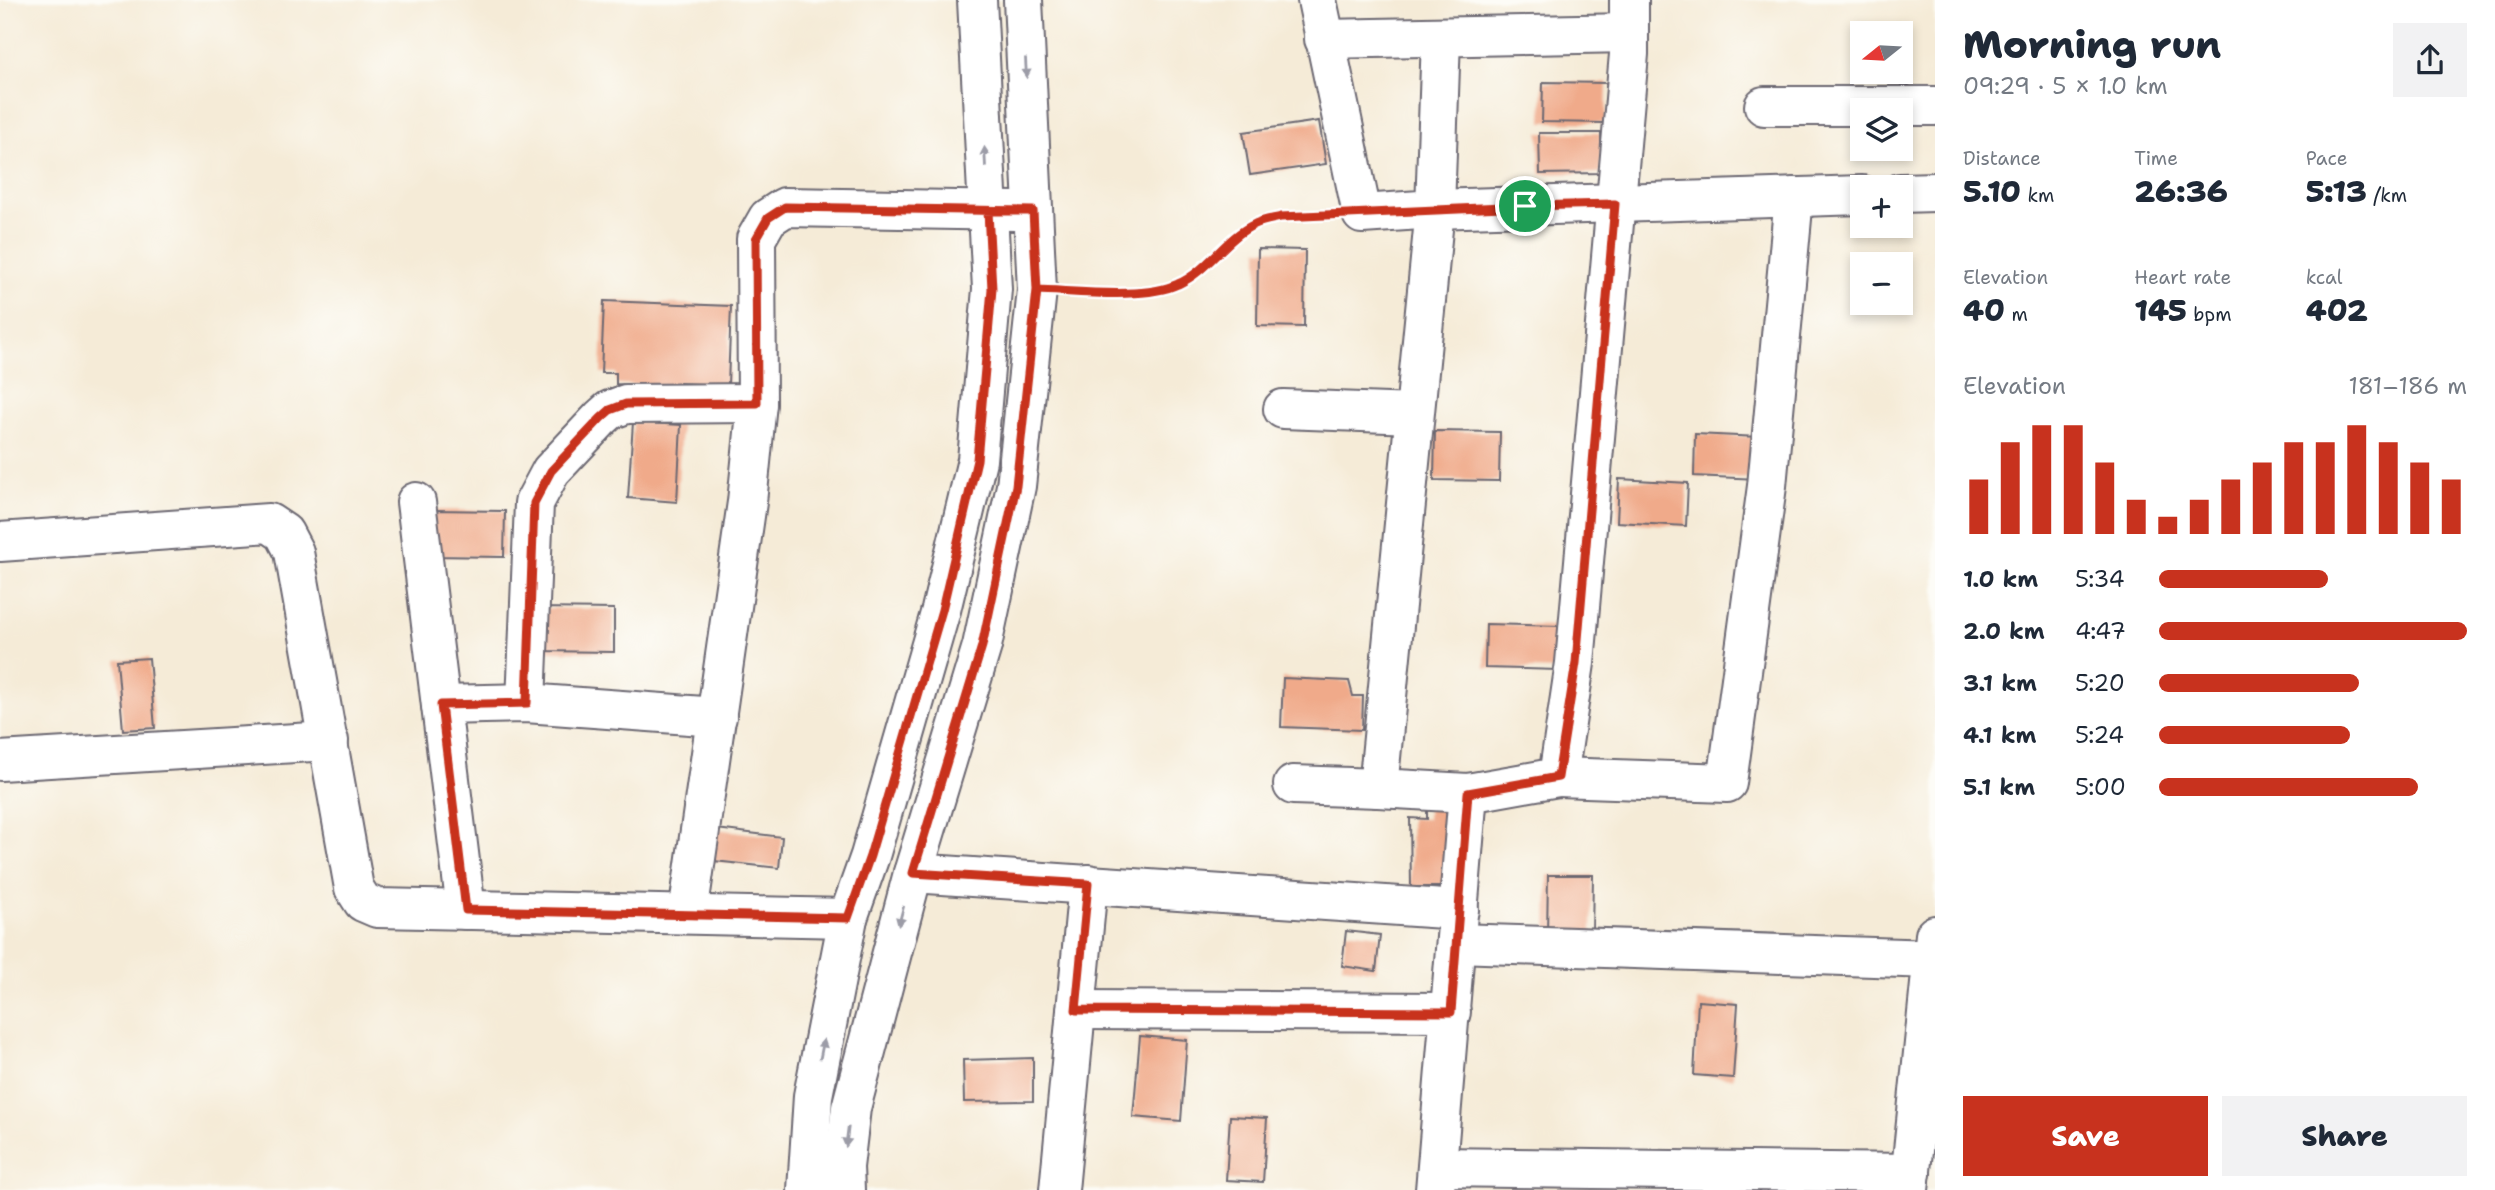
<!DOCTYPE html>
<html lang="en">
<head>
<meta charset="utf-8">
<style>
  body { margin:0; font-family:"Shantell Sans",sans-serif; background:#f2f2f3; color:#1f2937; height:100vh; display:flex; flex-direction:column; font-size:26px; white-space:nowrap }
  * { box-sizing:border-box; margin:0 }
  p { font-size:23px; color:#747a83 }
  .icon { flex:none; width:38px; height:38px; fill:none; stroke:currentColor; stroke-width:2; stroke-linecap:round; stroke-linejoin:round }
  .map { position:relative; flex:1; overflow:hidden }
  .details { display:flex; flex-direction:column; background:#fff; width:560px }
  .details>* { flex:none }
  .needle { width:46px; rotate:252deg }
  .tools { position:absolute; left:1850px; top:21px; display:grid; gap:14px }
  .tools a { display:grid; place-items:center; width:63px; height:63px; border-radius:0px; background:#fff; box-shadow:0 4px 10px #0003; font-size:35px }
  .pin { position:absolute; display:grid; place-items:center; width:60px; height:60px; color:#fff; margin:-30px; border:4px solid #fff; border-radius:50%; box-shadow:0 2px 7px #0007 }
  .round { display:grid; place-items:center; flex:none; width:74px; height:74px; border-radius:0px; background:#f2f2f3 }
  .summary { display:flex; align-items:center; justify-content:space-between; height:119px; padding:0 28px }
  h1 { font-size:38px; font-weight:800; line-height:52px }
  .metrics { display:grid; grid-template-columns:repeat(3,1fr); gap:10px; height:119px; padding:7px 28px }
  .metrics div { display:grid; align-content:center }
  .metrics b { font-size:30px; font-weight:800 }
  .metrics small { font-size:19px; font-weight:400 }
  .metrics p { font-size:19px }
  .chart { height:196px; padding:14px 28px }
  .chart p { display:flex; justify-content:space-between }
  .chart svg { width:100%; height:126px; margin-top:7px; stroke:#c8321e; stroke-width:6 }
  .primary-button { display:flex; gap:14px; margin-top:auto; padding:14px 28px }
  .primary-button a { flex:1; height:80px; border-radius:0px; background:#c8321e; color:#fff; font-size:28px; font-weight:800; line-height:80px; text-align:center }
  .primary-button a+a { background:#f2f2f3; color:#1f2937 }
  ul { padding:0 28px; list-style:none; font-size:23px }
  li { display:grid; grid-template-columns:112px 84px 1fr; align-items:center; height:52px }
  li i { height:18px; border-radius:9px; background:#c8321e }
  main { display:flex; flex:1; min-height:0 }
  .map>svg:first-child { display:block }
</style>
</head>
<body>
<main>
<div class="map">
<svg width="1935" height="1190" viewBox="0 0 1935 1190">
  <rect width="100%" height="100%" fill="#fdfcf7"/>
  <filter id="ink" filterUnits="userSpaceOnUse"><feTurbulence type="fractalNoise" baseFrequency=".0143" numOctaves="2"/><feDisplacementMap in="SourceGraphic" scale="14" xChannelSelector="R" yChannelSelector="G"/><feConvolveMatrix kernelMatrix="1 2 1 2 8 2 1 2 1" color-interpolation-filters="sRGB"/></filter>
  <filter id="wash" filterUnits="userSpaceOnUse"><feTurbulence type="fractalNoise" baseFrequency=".00686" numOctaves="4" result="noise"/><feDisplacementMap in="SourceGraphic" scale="28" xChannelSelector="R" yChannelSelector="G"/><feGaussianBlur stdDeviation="1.57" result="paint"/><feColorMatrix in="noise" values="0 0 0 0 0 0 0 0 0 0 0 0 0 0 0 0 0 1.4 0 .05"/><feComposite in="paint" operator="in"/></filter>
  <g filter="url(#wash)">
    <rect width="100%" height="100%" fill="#f5ebd7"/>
    <g id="blocks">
      <!-- building -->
      <g fill="#f0aa8a">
        <path d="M1543 82 1607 83 1606 123 1542 122Z"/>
        <path d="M1319 121 1326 164 1250 175 1243 132Z"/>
        <path d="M1539 133H1601V173L1540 174Z"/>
        <path d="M1258 249 1305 250 1304 327 1257 326Z"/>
        <path d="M604 301 731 306 728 385 680 383 670 386 616 384V373H601Z"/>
        <path d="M633 422 681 425 677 502 628 498Z"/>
        <path d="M1435 431 1500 432 1499 481 1434 480Z"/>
        <path d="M1695 434 1759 437 1758 479 1694 476Z"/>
        <path d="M1619 479 1688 483 1686 526 1617 522Z"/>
        <path d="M432 510 505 511 504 557 431 556Z"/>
        <path d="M538 608 614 609V652L538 651Z"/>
        <path d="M1486 624 1559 626 1558 670 1485 668Z"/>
        <path d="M149 658 155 728 123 730 117 660Z"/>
        <path d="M1283 678 1349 681 1353 696H1363L1362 730 1281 727Z"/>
        <path d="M1427 804H1453V887H1411L1410 818 1427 819Z"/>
        <path d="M708 828 782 837 779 868 705 860Z"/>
        <path d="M1548 875H1593L1592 936H1547Z"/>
        <path d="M1346 931 1380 935 1376 971 1342 966Z"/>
        <path d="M1698 1001 1738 1004 1733 1078 1694 1075Z"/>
        <path d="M1140 1036 1187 1040 1181 1121 1133 1117Z"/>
        <path d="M1033 1058V1101L964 1102 963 1060Z"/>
        <path d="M1230 1116 1267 1118 1263 1182 1226 1180Z"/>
      </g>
    </g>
  </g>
  <g filter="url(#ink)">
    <use href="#blocks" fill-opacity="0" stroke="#6c6872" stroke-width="2"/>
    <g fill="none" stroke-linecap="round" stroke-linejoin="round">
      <!-- street casing -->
      <g stroke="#6c6872" stroke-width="42">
        <g id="street">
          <path d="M1317 0 1362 214 1435 209 1441 37"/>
          <path d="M1324 39 1629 33"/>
          <path d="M1764 106H1935"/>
          <path d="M1900 193 1935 192"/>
          <path d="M1283 409 1414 414"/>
          <path d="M416 502 466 910"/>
          <path d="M0 542 269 523 284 533 294 552 354 888 363 902 377 908 848 918"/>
          <path d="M526 703 534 503 551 471 601 418 610 410 626 404 757 403"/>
          <path d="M441 705 526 703 717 717"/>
          <path d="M0 761 329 741"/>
          <path d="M1558 777 1727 783 1767 486 1794 197"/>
          <path d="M1293 785 1378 788"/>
          <path d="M1468 793 1378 788 1435 209 1862 195"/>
          <path d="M913 873 1459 910"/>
          <path d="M688 914 747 502 757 403 756 239 768 218 785 207 1014 211"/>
          <path d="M1456 943 1933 959"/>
          <path d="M1076 1010 1451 1012"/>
          <path d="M1438 1167 1911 1173"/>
          <path d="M807 1190 813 1096 848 918 870 856 941 610 977 460 992 289 977 0"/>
          <path d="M845 1190 844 1167 851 1108 913 873 982 646 1016 486 1037 290 1023 0"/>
          <path d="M1059 1190 1088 884"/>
          <path d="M1435 1190 1468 793 1558 777 1575 663 1629 54V0"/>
          <path d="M1909 1190 1935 935"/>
        </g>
      </g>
      <!-- path -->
      <path stroke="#6c6872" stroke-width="4.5" stroke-dasharray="5 5" stroke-linecap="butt" d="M1074 291C1107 292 1144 297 1175 285 1207 273 1225 236 1257 224 1279 215 1303 216 1326 215"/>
      <!-- street -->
      <use href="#street" stroke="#fff" stroke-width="38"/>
    </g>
    <!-- one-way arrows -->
    <defs><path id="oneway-solid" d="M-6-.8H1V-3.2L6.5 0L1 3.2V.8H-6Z" transform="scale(1.75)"/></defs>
    <g fill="#9c9ca7">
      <use href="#oneway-solid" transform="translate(1026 68) rotate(87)"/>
      <use href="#oneway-solid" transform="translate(985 157) rotate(-93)"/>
      <use href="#oneway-solid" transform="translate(901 916) rotate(105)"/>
      <use href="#oneway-solid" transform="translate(822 1049) rotate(-79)"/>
      <use href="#oneway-solid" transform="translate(847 1137) rotate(97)"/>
    </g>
  </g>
  <g fill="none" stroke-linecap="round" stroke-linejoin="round" filter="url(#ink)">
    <!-- route casing -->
    <g stroke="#fff" stroke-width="14">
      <path id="route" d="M1525 206 1281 217C1273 219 1263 220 1255 224 1225 238 1208 271 1178 284 1144 300 1075 291 1037 290L1033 211H988L992 289 977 460 942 610 870 856 848 918 466 910 441 705 527 703 534 503 551 471 601 418 610 410 626 404 757 403 756 239 768 218 785 207 1033 211 1037 290 1016 486 982 646 913 873 1088 884 1076 1010 1451 1012 1468 793 1558 777 1576 663 1615 204 1525 206"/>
    </g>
    <!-- route -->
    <use href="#route" stroke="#c8321e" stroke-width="9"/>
  </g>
</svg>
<div class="tools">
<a><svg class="needle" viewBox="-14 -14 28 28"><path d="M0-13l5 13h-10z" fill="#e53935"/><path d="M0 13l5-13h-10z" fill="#747a83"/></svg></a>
<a><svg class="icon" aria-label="layers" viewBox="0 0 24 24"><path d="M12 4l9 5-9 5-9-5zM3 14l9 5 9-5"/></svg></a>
<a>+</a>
<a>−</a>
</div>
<div class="pin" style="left:1525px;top:206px;background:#1e9e55"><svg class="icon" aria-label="arrive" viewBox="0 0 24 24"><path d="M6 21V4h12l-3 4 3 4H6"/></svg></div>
</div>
<section class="details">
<div class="summary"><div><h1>Morning run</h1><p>09:29 · 5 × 1.0 km</p></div><a class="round"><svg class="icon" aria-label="share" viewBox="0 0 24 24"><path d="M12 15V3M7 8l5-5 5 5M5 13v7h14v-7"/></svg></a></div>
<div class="metrics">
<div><p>Distance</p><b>5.10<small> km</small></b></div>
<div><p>Time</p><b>26:36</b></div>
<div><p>Pace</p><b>5:13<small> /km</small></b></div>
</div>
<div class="metrics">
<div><p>Elevation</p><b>40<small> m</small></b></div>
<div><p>Heart rate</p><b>145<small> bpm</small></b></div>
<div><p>kcal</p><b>402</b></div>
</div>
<div class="chart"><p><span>Elevation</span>181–186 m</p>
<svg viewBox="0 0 160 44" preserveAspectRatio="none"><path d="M5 44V25M15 44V12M25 44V6M35 44V6M45 44V19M55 44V32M65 44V38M75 44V32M85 44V25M95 44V19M105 44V12M115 44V12M125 44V6M135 44V12M145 44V19M155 44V25"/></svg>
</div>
<ul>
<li><b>1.0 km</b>5:34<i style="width:55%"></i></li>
<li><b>2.0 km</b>4:47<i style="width:100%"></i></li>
<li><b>3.1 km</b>5:20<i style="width:65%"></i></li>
<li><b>4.1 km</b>5:24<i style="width:62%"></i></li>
<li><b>5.1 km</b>5:00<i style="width:84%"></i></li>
</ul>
<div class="primary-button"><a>Save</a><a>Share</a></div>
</section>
</main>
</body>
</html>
